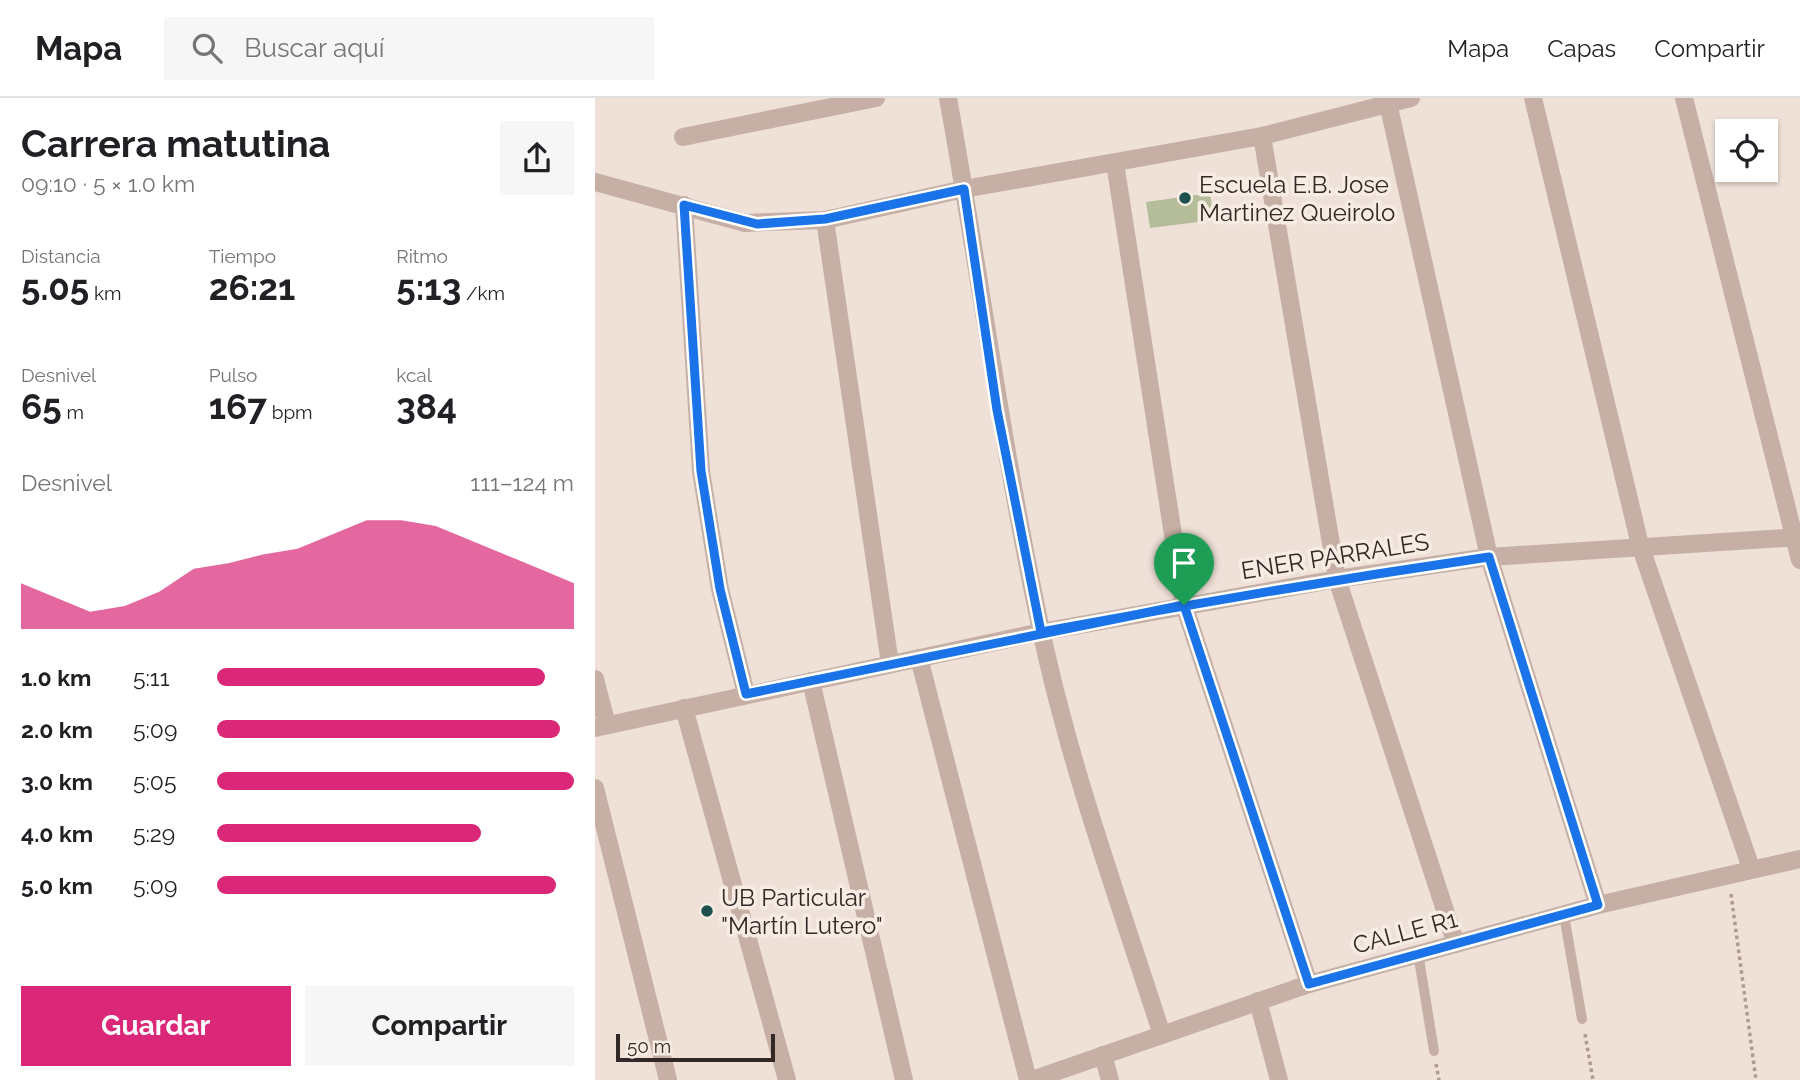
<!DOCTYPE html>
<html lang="es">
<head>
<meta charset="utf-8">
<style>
  body { margin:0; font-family:Raleway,sans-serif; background:#f6f6f6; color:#202124; height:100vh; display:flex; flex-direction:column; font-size:26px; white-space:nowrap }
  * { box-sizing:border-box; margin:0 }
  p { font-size:23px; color:#757577 }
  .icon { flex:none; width:38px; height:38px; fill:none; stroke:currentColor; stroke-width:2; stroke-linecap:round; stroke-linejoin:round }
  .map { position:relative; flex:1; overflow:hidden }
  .sheet { display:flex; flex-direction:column; background:#fff; width:595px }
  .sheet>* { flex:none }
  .controls { position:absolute; left:1120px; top:21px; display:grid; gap:14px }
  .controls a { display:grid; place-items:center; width:63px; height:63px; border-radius:0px; background:#fff; box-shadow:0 2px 5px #0004; font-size:35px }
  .scale { position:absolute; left:21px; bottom:18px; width:159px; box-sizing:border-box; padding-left:7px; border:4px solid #322825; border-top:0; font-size:19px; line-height:24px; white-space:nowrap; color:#322825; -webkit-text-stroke:5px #f7ece3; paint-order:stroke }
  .pin { position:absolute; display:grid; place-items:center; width:60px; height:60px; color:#fff; margin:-72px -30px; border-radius:50% 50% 50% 0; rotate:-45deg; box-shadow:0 0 7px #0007 }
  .pin .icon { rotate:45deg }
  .round { display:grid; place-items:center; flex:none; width:74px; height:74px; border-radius:0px; background:#f6f6f6 }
  .overview { display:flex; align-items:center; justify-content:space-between; height:119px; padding:0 21px }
  h1 { font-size:38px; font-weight:700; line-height:52px }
  .metrics { display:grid; grid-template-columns:repeat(3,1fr); gap:10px; height:119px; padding:7px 21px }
  .metrics div { display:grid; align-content:center }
  .metrics b { font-size:35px; font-weight:700 }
  .metrics small { font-size:19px; font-weight:400 }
  .metrics p { font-size:19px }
  .chart { height:196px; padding:14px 21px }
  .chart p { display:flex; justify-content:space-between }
  .chart svg { width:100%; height:126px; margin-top:7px; fill:#db2777; opacity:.7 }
  .cta { display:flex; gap:14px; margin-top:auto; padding:14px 21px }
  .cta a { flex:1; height:80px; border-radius:0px; background:#db2777; color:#fff; font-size:28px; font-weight:700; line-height:80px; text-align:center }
  .cta a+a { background:#f6f6f6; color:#202124 }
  ul { padding:0 21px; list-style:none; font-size:23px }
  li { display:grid; grid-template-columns:112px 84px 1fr; align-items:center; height:52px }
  li i { height:18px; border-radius:9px; background:#db2777 }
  header { display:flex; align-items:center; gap:42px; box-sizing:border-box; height:98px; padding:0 35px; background:#fff; border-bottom:2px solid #e0e0e0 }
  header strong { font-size:33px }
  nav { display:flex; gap:38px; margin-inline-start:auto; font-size:24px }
  .search { width:490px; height:63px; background:#f6f6f6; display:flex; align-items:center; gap:18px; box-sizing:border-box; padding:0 24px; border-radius:0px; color:#757577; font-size:26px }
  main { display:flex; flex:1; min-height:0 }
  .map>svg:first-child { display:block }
</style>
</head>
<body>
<header>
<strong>Mapa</strong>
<div class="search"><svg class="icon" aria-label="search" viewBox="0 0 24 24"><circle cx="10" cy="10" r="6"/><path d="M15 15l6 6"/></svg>Buscar aquí</div>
<nav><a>Mapa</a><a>Capas</a><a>Compartir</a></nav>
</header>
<main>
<section class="sheet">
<div class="overview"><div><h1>Carrera matutina</h1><p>09:10 · 5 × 1.0 km</p></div><a class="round"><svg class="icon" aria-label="share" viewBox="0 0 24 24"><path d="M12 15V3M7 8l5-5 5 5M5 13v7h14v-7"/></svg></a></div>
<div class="metrics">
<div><p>Distancia</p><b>5.05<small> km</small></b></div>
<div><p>Tiempo</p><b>26:21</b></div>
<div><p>Ritmo</p><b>5:13<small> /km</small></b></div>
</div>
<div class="metrics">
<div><p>Desnivel</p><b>65<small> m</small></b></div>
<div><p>Pulso</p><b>167<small> bpm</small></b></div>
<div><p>kcal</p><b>384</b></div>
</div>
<div class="chart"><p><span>Desnivel</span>111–124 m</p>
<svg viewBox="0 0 160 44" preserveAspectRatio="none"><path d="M0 44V28L10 33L20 38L30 36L40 31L50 23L60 21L70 18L80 16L90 11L100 6L110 6L120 8L130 13L140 18L150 23L160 28V44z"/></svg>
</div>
<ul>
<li><b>1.0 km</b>5:11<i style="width:92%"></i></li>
<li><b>2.0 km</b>5:09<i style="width:96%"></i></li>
<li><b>3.0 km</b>5:05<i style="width:100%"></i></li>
<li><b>4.0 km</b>5:29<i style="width:74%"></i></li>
<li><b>5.0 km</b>5:09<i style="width:95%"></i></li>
</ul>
<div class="cta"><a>Guardar</a><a>Compartir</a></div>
</section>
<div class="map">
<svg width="1205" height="982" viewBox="0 0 1205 982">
  <rect width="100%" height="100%" fill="#efe1d8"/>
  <!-- park -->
  <path fill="#b4bc99" d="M615 95 619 122 555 130 551 104Z"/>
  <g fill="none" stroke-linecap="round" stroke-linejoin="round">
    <!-- path -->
    <g stroke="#b19a8f" stroke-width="3.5" stroke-dasharray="3.5 3.5" stroke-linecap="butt">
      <path d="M1136 796 1161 982"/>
      <path d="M990 936 998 982"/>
      <path d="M841 966 844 982"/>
    </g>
    <!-- service -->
    <g stroke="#c6b0a5" stroke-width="10">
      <path d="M969 817 987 921"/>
      <path d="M823 855 839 953"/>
    </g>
    <!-- minor -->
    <g stroke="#c6b0a5" stroke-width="18">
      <path d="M353 0C385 177 408 355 446 532 475 669 524 803 567 937"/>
      <path d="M938 0 1045 447 1156 770"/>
      <path d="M1089 0 1205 462"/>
      <path d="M793 5 894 459 1003 807"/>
      <path d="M667 38 742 481 861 846"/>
      <path d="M88 39 281 0"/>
      <path d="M520 65 589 507 714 886"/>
      <path d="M0 84 150 125 230 122 369 91 667 38 816 0"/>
      <path d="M89 107 106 373 125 491 151 596"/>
      <path d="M230 122 295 566"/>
      <path d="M324 560 433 982"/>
      <path d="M0 581 12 627"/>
      <path d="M216 583 309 982"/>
      <path d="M89 610 192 982"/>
      <path d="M0 690 73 982"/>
      <path d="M663 903 684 982"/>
      <path d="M508 957 515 982"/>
      <path d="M437 982 714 886 1003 807 1205 761"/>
    </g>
    <!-- tertiary -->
    <path stroke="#c6b0a5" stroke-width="18" d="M0 630 446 534 742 481 894 459 1205 439"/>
  </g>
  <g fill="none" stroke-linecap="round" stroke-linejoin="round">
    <!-- route casing -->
    <g stroke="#fff" stroke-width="14">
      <path id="route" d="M589 507 151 596 125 491 106 373 89 107 162 126 230 121 369 91 402 312 446 534C595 506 744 481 894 459L1003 807 714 886 589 507"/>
    </g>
    <!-- route -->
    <use href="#route" stroke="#1a73e8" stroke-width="9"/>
  </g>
  <!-- markers -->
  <g fill="#1e504e" stroke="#f7ece3" stroke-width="2.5">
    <circle cx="590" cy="100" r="7"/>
    <circle cx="112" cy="813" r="7"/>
  </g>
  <g text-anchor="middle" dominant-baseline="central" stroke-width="7" stroke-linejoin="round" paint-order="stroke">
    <!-- poi labels -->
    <g font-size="24" fill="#322825" stroke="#f7ece3" text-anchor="start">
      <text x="604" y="86">Escuela E.B. Jose<tspan x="604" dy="28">Martinez Queirolo</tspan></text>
      <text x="126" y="799">UB Particular<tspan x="126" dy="28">"Martín Lutero"</tspan></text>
    </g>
    <!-- street labels -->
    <g font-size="24" fill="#322825" stroke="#f7ece3">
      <text transform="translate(740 458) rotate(-9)">ENER PARRALES</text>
      <text transform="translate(810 834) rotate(-15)">CALLE R1</text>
    </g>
  </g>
</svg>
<div class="controls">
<a><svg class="icon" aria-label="locate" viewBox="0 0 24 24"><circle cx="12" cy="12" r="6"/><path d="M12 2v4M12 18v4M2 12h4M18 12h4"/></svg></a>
</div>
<div class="scale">50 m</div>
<div class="pin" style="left:589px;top:507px;background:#1e9e55"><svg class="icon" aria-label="arrive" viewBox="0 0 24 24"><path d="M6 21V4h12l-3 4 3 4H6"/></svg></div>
</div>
</main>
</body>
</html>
